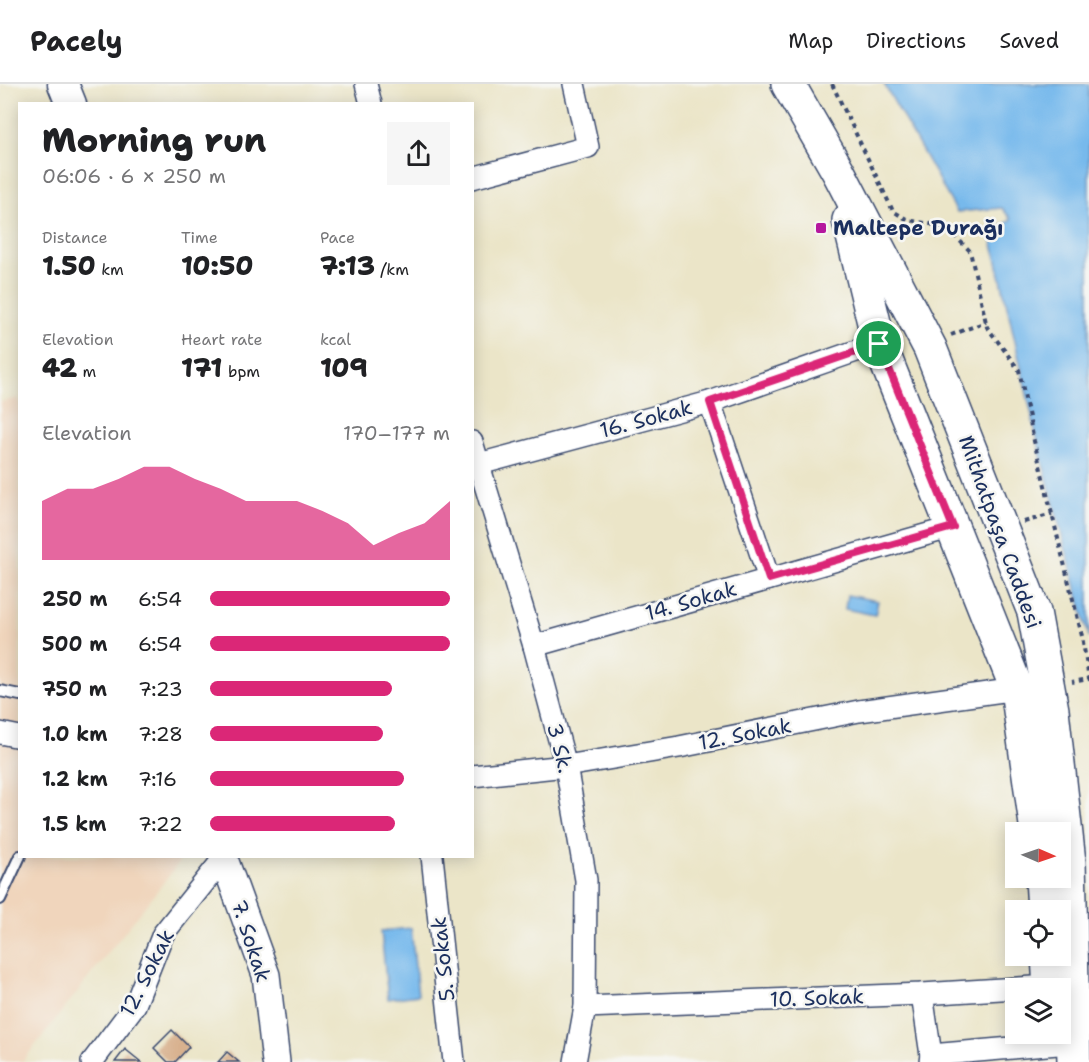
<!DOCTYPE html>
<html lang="en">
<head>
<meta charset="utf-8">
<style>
  body { margin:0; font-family:"Shantell Sans",sans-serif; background:#f6f6f6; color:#202124; height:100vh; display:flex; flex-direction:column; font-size:22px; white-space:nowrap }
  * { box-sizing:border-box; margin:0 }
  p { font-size:20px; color:#757577 }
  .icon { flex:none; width:33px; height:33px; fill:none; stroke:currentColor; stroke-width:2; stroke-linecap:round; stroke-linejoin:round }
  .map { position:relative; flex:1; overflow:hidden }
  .sheet { position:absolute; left:18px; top:18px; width:456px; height:756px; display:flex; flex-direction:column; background:#fff; border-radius:0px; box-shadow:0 3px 15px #0003 }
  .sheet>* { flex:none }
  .needle { width:39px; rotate:92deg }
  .controls { position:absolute; left:1005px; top:738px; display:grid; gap:12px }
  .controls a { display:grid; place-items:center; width:66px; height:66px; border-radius:0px; background:#fff; box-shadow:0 3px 15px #0003; font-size:30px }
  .pin { position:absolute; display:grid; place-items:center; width:51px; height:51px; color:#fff; margin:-26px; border:3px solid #fff; border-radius:50%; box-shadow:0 2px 6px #0007 }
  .round { display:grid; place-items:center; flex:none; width:63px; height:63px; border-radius:0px; background:#f6f6f6 }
  .headline { display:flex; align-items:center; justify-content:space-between; height:102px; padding:0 24px }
  h1 { font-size:33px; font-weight:800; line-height:45px }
  .stats { display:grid; grid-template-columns:repeat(3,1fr); gap:9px; height:102px; padding:6px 24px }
  .stats div { display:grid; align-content:center }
  .stats b { font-size:26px; font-weight:800 }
  .stats small { font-size:16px; font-weight:400 }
  .stats p { font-size:16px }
  .chart { height:168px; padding:12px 24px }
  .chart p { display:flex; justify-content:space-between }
  .chart svg { width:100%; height:108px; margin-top:6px; fill:#db2777; opacity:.7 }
  ul { padding:0 24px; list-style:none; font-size:20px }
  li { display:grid; grid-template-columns:96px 72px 1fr; align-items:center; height:45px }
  li i { height:15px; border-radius:8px; background:#db2777 }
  header { display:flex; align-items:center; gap:36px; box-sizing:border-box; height:84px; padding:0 30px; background:#fff; border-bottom:2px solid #e0e0e0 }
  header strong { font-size:28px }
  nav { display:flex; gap:33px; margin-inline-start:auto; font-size:21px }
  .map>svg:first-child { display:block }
</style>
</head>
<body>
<header>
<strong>Pacely</strong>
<nav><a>Map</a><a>Directions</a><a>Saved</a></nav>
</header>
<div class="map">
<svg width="1089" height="978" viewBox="0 0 1089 978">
  <rect width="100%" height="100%" fill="#f6f6f2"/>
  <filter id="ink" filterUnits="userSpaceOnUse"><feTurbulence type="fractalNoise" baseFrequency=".0167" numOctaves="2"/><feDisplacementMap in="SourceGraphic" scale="12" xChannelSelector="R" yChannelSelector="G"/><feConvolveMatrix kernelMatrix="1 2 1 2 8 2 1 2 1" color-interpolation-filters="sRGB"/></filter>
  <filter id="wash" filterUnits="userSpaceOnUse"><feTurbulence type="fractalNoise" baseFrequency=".008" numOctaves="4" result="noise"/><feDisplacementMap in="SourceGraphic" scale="24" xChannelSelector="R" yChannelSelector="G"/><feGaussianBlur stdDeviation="1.35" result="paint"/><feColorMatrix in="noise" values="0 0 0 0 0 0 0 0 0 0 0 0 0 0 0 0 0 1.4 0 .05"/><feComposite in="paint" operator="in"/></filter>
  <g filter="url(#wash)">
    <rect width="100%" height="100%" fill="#ebe5c8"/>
    <!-- built -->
    <path fill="#f0d5bc" d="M19 314 20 772H177L179 779 22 978H0V318Z"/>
    <!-- water -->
    <g fill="#77b9ec" stroke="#4974a5" stroke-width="1.5">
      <path d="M884 0H1089V553L1041 372 991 151 1011 135 1002 124 957 128Z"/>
      <path d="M847 511 878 517 875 531 845 525Z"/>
      <path d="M411 844 418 911 388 915 381 847Z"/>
    </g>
    <g id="blocks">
      <!-- building -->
      <g fill="#d8b18e">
        <path d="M172 946 189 963 175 978H168L154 964Z"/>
        <path d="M125 965 141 978H115Z"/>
        <path d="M227 968 239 978H218Z"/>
      </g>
    </g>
  </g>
  <g filter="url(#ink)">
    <use href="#blocks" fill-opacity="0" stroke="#3a4a6e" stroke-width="1.5"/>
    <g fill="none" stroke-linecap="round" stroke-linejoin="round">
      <!-- service casing -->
      <g stroke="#3a4a6e" stroke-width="14">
        <g id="service">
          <path d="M0 607 20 611"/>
          <path d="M0 815 20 772"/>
        </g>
      </g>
      <!-- minor casing -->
      <g stroke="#3a4a6e" stroke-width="24">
        <g id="minor">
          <path d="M366 0 371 20"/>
          <path d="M472 94 588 63 574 0"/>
          <path d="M710 318 769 495"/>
          <path d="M472 358 534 562 566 682 586 796 585 923 575 978"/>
          <path d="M479 380 710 318 879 259"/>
          <path d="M534 562 953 443"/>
          <path d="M0 649 20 653"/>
          <path d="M472 692 566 682 679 663 859 627 1017 605"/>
          <path d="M432 772 454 978"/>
          <path d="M922 910 931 971"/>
          <path d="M585 923 922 910 1050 902"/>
          <path d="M92 978 135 921 163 850 223 775"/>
          <path d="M930 978 931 971 1058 960"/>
        </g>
      </g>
      <!-- tertiary casing -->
      <g stroke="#3a4a6e" stroke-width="30">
        <path id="tertiary" d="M223 772 266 891 276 978"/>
      </g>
      <!-- secondary casing -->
      <g stroke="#3a4a6e" stroke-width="33">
        <path id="secondary" d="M63 0 71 20"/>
      </g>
      <!-- primary casing -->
      <g stroke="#3a4a6e" stroke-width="36">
        <g id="primary">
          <path d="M788 0 838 87 930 264 1034 528 1052 626 1069 778 1074 978"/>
          <path d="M849 136 879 259 1017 605 1037 748"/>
          <path d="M1042 794 1044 826"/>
          <path d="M1048 872 1050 904"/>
        </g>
      </g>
      <!-- path -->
      <g stroke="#3a4a6e" stroke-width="4" stroke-dasharray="4.5 4.5" stroke-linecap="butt">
        <path d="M832 0 893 127 908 136 931 140 956 153 970 167 987 243 1019 286 1034 357 1082 552 1089 595 1072 598"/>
        <path d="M951 251 986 238"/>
        <path d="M1024 438 1052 430"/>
      </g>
      <!-- service -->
      <use href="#service" stroke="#fff" stroke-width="10"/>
      <!-- minor -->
      <use href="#minor" stroke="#fff" stroke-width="21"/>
      <!-- tertiary -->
      <use href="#tertiary" stroke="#fff" stroke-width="27"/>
      <!-- secondary -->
      <use href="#secondary" stroke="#fff" stroke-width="30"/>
      <!-- primary -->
      <use href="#primary" stroke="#fff" stroke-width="33"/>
    </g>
  </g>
  <g fill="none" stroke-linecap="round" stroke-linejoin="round" filter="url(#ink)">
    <!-- route casing -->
    <g stroke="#fff" stroke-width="12">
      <path id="route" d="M879 260 953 443 769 495 710 318Z"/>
    </g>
    <!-- route -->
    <use href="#route" stroke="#db2777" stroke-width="8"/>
  </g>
  <!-- markers -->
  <rect fill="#b5179e" stroke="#f6f6f2" stroke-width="2" x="815" y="138" width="12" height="12" rx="3"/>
  <g text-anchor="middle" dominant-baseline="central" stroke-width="5" stroke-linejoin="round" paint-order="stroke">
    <!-- poi labels -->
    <g font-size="21" font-weight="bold" fill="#1b2f5e" stroke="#f6f6f2" text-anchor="start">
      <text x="833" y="144">Maltepe Durağı</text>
    </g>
    <!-- street labels -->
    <g font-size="21" fill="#1b2f5e" stroke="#f6f6f2">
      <text transform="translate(646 335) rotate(-15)">16. Sokak</text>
      <text transform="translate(1000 448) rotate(70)">Mithatpaşa Caddesi</text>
      <text transform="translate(691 517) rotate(-16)">14. Sokak</text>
      <text transform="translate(745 650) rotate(-11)">12. Sokak</text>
      <text transform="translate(560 664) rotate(76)">3 Sk.</text>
      <text transform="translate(251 857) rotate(72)">7. Sokak</text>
      <text transform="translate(443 875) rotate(-96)">5. Sokak</text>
      <text transform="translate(147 889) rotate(-63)">12. Sokak</text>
      <text transform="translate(817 914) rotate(-2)">10. Sokak</text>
    </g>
  </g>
</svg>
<div class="controls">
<a><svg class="needle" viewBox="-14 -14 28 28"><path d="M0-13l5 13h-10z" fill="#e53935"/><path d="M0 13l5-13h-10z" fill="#757577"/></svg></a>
<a><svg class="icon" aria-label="locate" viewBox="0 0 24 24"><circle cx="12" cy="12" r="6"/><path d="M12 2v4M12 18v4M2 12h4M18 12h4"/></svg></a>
<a><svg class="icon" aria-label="layers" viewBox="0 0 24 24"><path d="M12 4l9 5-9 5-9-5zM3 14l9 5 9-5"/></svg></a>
</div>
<div class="pin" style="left:879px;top:260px;background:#1e9e55"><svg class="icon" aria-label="arrive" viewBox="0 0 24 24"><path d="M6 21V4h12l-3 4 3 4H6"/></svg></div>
<section class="sheet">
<div class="headline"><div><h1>Morning run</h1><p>06:06 · 6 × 250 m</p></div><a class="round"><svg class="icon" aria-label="share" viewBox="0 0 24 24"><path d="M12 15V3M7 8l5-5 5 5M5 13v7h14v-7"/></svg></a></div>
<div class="stats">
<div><p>Distance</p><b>1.50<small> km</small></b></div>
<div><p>Time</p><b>10:50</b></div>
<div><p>Pace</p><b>7:13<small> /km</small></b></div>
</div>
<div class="stats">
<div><p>Elevation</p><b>42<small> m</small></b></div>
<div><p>Heart rate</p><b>171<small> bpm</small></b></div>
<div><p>kcal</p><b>109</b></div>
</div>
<div class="chart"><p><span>Elevation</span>170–177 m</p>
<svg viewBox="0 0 160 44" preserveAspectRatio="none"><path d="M0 44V20L10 15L20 15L30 11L40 6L50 6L60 11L70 15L80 20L90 20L100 20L110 24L120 29L130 38L140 33L150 29L160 20V44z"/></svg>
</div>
<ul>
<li><b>250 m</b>6:54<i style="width:100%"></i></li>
<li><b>500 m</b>6:54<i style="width:100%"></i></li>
<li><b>750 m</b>7:23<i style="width:76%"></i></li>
<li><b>1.0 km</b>7:28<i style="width:72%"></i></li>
<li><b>1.2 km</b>7:16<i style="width:81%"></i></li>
<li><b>1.5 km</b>7:22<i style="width:77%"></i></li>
</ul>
</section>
</div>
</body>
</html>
